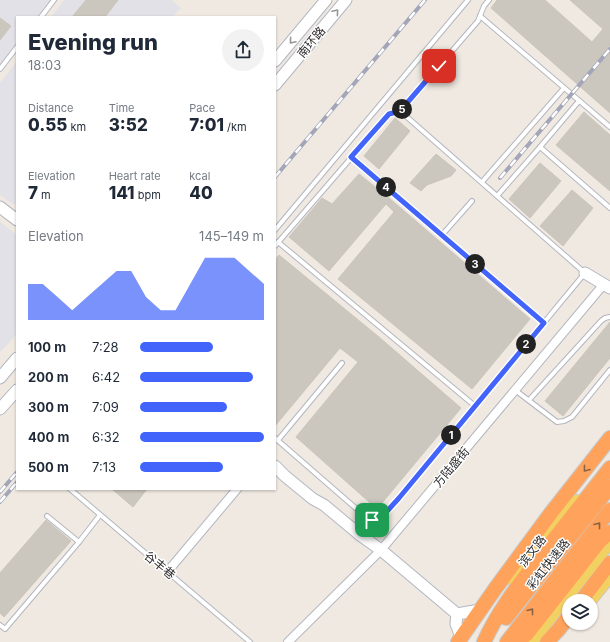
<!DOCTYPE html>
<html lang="en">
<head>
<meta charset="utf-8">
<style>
  body { margin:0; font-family:Inter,"Noto Sans SC",sans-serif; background:#f2f2f3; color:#1f2937; height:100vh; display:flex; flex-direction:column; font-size:15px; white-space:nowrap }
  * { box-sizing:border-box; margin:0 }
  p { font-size:13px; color:#747a83 }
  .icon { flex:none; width:22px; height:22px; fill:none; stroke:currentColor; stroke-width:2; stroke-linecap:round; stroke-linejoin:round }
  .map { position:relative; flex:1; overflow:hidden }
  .sheet { position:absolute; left:16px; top:16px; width:260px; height:474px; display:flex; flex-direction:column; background:#fff; border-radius:0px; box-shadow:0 1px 3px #0004 }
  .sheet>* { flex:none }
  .buttons { position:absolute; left:562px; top:594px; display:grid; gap:8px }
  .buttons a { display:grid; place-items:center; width:36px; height:36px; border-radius:50%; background:#fff; box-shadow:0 1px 3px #0004; font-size:20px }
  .pin { position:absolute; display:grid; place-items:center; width:34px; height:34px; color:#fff; margin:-17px; border-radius:8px; box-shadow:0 2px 6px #0006 }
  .km { position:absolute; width:20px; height:20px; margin:-10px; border-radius:50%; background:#222; color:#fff; font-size:11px; line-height:20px; text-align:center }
  .round { display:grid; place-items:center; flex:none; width:42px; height:42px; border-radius:21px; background:#f2f2f3 }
  .head { display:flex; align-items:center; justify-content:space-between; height:68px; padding:0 12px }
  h1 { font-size:22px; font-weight:800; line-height:30px }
  .figures { display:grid; grid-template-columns:repeat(3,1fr); gap:6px; height:68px; padding:4px 12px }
  .figures div { display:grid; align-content:center }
  .figures b { font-size:17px; font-weight:800 }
  .figures small { font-size:11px; font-weight:400 }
  .figures p { font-size:11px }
  .chart { height:112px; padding:8px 12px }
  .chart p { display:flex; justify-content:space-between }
  .chart svg { width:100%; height:72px; margin-top:4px; fill:#4264fb; opacity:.7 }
  ul { padding:0 12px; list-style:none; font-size:13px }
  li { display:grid; grid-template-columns:64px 48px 1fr; align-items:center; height:30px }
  li i { height:10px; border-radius:5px; background:#4264fb }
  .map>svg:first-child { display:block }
</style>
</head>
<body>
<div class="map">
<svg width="610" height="642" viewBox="0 0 610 642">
  <rect width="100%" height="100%" fill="#efe9e1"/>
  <!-- industrial -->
  <g fill="#e3e1e8">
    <path d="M0 0H51L37 17H17V42L0 63Z"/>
    <path d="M64 0H171L181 8 172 17H51Z"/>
    <path d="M17 61V202L14 205 0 195V83Z"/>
    <path d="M0 222 17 235V334L0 352Z"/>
  </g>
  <!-- building -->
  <g fill="#cbc7bf" stroke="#cbc5ba">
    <path d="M86 0H118L105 17H72Z"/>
    <path d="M497 0H545L592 42 603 29 570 0H610V113L491 8Z"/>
    <path d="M0 18 11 26 0 40Z"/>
    <path d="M584 112 610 135V191L556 145Z"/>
    <path d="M395 118 410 131 379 169 364 156Z"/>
    <path d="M436 154 456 170 451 176 427 185 421 191 410 183Z"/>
    <path d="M540 163 561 181 530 218 509 199Z"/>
    <path d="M359 174 389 198 530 319 472 389 338 279 394 212 386 204 329 271 289 237 322 198 332 204Z"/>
    <path d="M572 190 593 208 563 246 540 226Z"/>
    <path d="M279 255 379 337 461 408 377 509 296 437 358 362 340 348 275 426V260Z"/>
    <path d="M610 322V358L563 416 545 401Z"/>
    <path d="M112 489H147L133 507Z"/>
    <path d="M46 520 71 541 4 617 0 613V573Z"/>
  </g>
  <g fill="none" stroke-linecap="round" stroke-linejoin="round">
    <!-- lane casing -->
    <g stroke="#b4b7c1" stroke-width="6">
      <g id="lane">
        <path d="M480 16 610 127"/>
        <path d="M41 17 54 0"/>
        <path d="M0 69 17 47"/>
        <path d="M400 111 478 21 484 6 489 0"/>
        <path d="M540 147 579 101"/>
        <path d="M351 157 544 323"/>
        <path d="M482 182 564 88"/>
        <path d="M497 196 540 147 610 208"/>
        <path d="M275 230 468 0"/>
        <path d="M442 235 472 201"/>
        <path d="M278 242 475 406"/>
        <path d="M275 246 389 114 400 111 585 273 399 498 380 519 372 520 359 511 275 438"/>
        <path d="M515 390 557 422 564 421 572 417 610 370"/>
        <path d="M529 400 601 321 605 318 610 317"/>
        <path d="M278 440 342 363"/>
        <path d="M70 489 250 642"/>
        <path d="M47 516 79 542"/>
        <path d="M0 625 5 629 79 542 100 515"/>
      </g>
    </g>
    <!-- street casing -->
    <g stroke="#b4b7c1" stroke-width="10">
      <g id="street">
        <path d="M168 571 237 489"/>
        <path d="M288 642 381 550 604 284"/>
      </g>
    </g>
    <!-- secondary casing -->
    <g stroke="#b4b7c1" stroke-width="13">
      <g id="secondary">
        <path d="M275 61 326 0"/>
        <path d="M275 85 346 0"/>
        <path d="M0 207 17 220"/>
        <path d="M585 273 610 288"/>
        <path d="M0 378 17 358"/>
        <path d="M0 409 17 390"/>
        <path d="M275 466 285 476 313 499 324 505 360 535 381 550 457 614 480 610"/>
        <path d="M457 614 456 624 461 637"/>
      </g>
    </g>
    <!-- primary casing -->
    <g stroke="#c9c9c9" stroke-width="14">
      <g id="primary">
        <path d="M511 578 547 532 577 501"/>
        <path d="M590 601 610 576"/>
        <path d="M531 642 610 542"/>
      </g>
    </g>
    <!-- highway casing -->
    <g stroke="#c9c9c9" stroke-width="16">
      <g id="highway">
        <path d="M581 601 610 563"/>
        <path d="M506 618 610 487"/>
        <path d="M458 642 495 589 551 513 610 438"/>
        <path d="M484 642C497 613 516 588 536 562 560 531 585 500 610 468"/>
        <path d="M507 642 610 510"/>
        <path d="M516 642 527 634 600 541 610 532"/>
        <path d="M547 642 559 629 569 616"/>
      </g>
    </g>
    <!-- lane -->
    <use href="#lane" stroke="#fff" stroke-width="4"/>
    <!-- street -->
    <use href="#street" stroke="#fff" stroke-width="8"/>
    <!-- secondary -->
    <use href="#secondary" stroke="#fff" stroke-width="11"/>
    <!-- primary -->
    <use href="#primary" stroke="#f2d163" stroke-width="12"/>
    <!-- highway -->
    <use href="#highway" stroke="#ffa35c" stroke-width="14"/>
    <!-- rail casing -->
    <g stroke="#a3a6b8" stroke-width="4">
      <g id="rail">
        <path d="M275 177 425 0"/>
        <path d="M500 178 610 49"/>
        <path d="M0 492 17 472"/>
        <path d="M0 502 17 482"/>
      </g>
    </g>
    <!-- rail -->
    <use href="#rail" stroke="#fff" stroke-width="2.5" stroke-dasharray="8" stroke-linecap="butt"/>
  </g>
  <!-- one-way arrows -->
  <defs><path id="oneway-chevron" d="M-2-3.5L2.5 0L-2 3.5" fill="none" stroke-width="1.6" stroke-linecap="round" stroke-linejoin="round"/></defs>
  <g stroke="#969696">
    <use href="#oneway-chevron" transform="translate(336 12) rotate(-50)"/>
    <use href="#oneway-chevron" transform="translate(292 41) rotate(130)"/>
  </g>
  <g stroke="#8c6343">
    <use href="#oneway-chevron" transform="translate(586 469) rotate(128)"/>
    <use href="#oneway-chevron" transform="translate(598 525) rotate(-52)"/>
    <use href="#oneway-chevron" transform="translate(531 611) rotate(-52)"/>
  </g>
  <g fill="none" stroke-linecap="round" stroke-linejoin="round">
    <!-- route casing -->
    <g stroke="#fff" stroke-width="8">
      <path id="route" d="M372 520 380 519 399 498 544 323 351 157 389 114 400 111 439 66"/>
    </g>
    <!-- route -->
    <use href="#route" stroke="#4264fb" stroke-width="5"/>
  </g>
  <g text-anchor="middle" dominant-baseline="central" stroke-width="3" stroke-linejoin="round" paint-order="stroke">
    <!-- street labels -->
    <g font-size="12" fill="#2e2e2e" stroke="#fff">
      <text transform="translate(311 42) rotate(-50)">南环路</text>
      <text transform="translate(451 467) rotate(-50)">方陆盛街</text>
      <text transform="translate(532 551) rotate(-52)">滨文路</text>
      <text transform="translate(548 564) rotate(-52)">彩虹快速路</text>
      <text transform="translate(160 565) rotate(40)">谷丰巷</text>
    </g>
  </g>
</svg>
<div class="buttons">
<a><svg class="icon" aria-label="layers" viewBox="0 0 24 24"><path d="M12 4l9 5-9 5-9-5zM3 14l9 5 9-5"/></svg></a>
</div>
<div class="pin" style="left:372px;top:520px;background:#1e9e55"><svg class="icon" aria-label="arrive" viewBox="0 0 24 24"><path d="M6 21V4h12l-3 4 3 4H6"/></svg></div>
<div class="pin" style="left:439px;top:66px;background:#d93025"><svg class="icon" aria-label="check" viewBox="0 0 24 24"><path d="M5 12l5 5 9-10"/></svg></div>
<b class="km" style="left:451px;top:435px">1</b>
<b class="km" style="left:526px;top:344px">2</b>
<b class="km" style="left:475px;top:264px">3</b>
<b class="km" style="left:386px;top:187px">4</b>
<b class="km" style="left:402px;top:109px">5</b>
<section class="sheet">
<div class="head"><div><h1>Evening run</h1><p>18:03</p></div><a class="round"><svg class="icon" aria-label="share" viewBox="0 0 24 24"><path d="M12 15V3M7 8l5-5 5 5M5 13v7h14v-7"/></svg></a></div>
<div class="figures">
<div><p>Distance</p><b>0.55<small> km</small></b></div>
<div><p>Time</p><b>3:52</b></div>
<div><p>Pace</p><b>7:01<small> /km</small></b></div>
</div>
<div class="figures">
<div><p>Elevation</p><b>7<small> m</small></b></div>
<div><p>Heart rate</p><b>141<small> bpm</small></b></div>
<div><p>kcal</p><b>40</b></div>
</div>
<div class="chart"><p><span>Elevation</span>145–149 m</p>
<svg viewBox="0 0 160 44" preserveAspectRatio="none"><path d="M0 44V22L10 22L20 30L30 38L40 30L50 22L60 14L70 14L80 30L90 38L100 38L110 22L120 6L130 6L140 6L150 14L160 22V44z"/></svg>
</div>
<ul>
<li><b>100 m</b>7:28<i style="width:59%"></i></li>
<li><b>200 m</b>6:42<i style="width:91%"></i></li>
<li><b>300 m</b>7:09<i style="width:70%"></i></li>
<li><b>400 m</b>6:32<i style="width:100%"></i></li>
<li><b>500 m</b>7:13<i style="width:67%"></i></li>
</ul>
</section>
</div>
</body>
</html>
